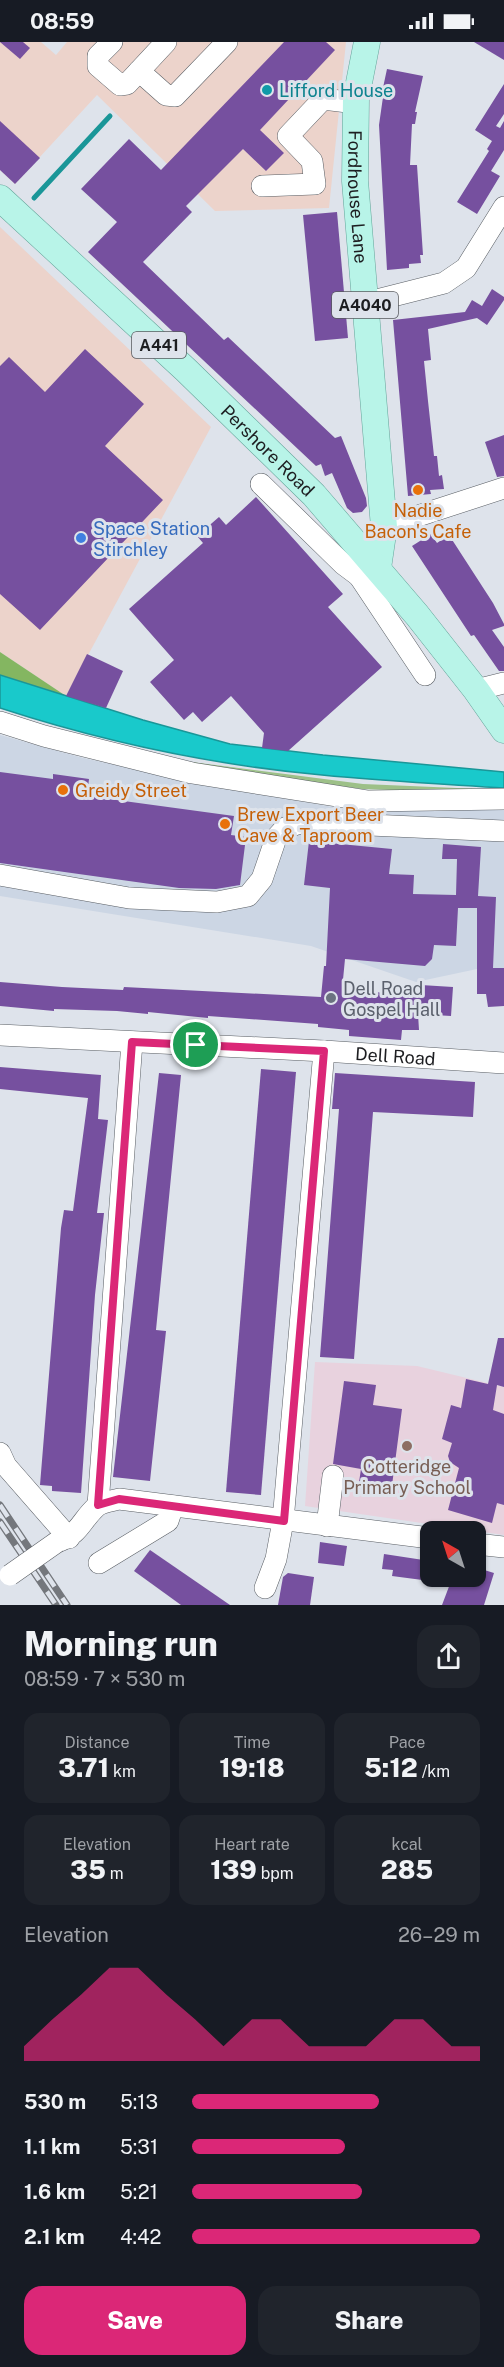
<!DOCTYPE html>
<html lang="en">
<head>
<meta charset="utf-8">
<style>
  body { margin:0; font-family:"Public Sans",sans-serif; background:#20242c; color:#f1f3f6; height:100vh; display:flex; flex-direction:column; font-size:22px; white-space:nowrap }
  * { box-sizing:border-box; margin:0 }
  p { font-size:20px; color:#9ea1a6 }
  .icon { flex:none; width:33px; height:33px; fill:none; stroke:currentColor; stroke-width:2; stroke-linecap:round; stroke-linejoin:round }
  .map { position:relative; height:1563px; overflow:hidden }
  .drawer { display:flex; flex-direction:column; background:#171b24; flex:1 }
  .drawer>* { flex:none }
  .needle { width:39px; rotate:321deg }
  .tools { position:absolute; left:420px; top:1479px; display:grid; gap:12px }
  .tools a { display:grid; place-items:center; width:66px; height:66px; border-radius:12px; background:#171b24; box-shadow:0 2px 4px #0004; font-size:30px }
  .pin { position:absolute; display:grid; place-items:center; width:51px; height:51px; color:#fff; margin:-26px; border:3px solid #fff; border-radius:50%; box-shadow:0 2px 6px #0007 }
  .round { display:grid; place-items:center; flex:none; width:63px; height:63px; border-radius:18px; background:#20242c }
  .overview { display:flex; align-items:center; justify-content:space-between; height:102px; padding:0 24px }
  h1 { font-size:33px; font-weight:800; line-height:45px }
  .figures { display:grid; grid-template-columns:repeat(3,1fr); gap:9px; height:102px; padding:6px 24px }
  .figures div { display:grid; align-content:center; border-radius:15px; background:#20242c; text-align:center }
  .figures b { font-size:26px; font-weight:800 }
  .figures small { font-size:16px; font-weight:400 }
  .figures p { font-size:16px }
  .chart { height:168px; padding:12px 24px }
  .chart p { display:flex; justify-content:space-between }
  .chart svg { width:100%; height:108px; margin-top:6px; fill:#db2777; opacity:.7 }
  .primary-button { display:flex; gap:12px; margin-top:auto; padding:12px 24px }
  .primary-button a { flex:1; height:69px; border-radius:18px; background:#db2777; color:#fff; font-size:24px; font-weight:800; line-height:69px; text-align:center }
  .primary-button a+a { background:#20242c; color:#f1f3f6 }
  ul { padding:0 24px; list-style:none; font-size:20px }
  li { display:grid; grid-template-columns:96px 72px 1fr; align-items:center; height:45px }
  li i { height:15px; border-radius:8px; background:#db2777 }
  .status { display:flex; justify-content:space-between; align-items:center; height:42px; padding:0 30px; background:#171b24; direction:ltr }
  .status svg { height:16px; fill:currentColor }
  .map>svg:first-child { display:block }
</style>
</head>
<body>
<div class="status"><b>08:59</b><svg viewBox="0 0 49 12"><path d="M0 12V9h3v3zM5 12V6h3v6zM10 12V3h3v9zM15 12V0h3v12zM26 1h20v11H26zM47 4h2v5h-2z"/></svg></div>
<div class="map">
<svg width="504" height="1563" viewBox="0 0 504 1563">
  <rect width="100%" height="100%" fill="#dee3eb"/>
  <!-- commercial -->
  <g fill="#ecd3cb">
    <path d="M0 0H41L56 13 67 0H346L329 166 215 169 97 53 15 142 0 128Z"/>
    <path d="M0 185 211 385 66 654 0 610Z"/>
  </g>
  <!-- built -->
  <path fill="#ccd6e4" d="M0 693 83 716 195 740 349 768 504 763V926L477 927 416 940 311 904 0 854Z"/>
  <!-- education -->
  <path fill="#e8d2de" d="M315 1320 417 1324 504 1345V1493L305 1464Z"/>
  <!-- green -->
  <path fill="#9dc088" d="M184 719 363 742 504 748V752L362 747 191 724Z"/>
  <!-- forest -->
  <path fill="#84b661" d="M0 610 66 654 0 633Z"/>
  <!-- water -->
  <path fill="#19c9cb" stroke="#1a9698" stroke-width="1.5" d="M0 633 143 678 230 702 323 713 504 730V746C443 742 382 739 322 733 213 723 104 700 0 666Z"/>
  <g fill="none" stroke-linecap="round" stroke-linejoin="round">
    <!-- stream -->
    <path stroke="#1a9698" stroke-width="5" d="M34 156 110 74"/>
  </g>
  <!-- building -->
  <g fill="#76509f">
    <path d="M0 0H23L30 6 20 17Z"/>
    <path d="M284 0H326L335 8 260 88 284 111 266 129 243 107 186 164 192 170 143 220 224 298 228 295 335 396 341 394 366 456 367 464 362 470 353 471 347 466 332 431 325 434 321 422 316 424 88 210 117 180 81 147 129 97 161 128Z"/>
    <path d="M474 0H504V18Z"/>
    <path d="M387 27 423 34 415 70H417L415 82H412L410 123H417L423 213H420L421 221 409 222V226L387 228 379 83 383 55H381Z"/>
    <path d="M504 42V72L496 84 500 86 504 79V108L491 129 500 134 477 172 457 160 489 109 487 107 492 99 475 88Z"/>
    <path d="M0 79 40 116 15 142 0 128Z"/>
    <path d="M337 170 348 296 315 299 303 173Z"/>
    <path d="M492 247 504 255V258L487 283 477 276 428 287 431 318 424 319 428 359 434 414H437L439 434 442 433 444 447 430 448 431 452 408 454 393 278 465 270 472 258 482 264Z"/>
    <path d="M85 307 144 362 105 404 163 458 40 588 0 552V324L9 315 45 350Z"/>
    <path d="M504 393V434L497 435 485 400Z"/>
    <path d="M256 455 343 552 328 565 382 625 288 709 262 706 264 691 231 654 202 680 193 670 184 678 150 640 174 618 129 567 203 501 197 494 219 475 226 483Z"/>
    <path d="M431 492 437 501 449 493 493 561 504 582V584L492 588 504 605V629H499L474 593 471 594 412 504Z"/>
    <path d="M87 612 123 629 106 666 66 654Z"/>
    <path d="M0 730 53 737V732L89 737 87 754 234 774 231 793 246 795 240 843 216 847 179 846 0 821Z"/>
    <path d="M309 799 392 807 389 832 414 833 413 852 456 853 457 817H442L443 802 481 805 478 854 496 855 493 926H504V964L488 965 486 952H477V866H458L456 904 434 903 432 917 425 924 345 917 342 948 404 952V949L420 950 421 943 453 945 451 974 418 972 419 988H402L401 998 349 994V988L318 985V982L208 974V976L148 970V972L117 969 54 967V969L0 964V940L62 945 123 948 124 945 321 955 324 924H326L330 846 304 843Z"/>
    <path d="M0 1025 101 1033 98 1077 108 1078 97 1171H104L95 1253 81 1451 52 1449V1444L40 1443 61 1186 64 1168 73 1169 88 1056 0 1047Z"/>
    <path d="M261 1027 296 1030 261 1453 226 1450Z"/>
    <path d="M159 1031 181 1033 156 1288 166 1289 150 1439 113 1435Z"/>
    <path d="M335 1031 475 1040 473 1075 373 1070 354 1317 320 1315 339 1067H332Z"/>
    <path d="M498 1296H504V1345L497 1343 493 1368 504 1372V1463L497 1461 492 1481 448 1468 459 1426 450 1420 448 1414 452 1401 442 1397 451 1363 461 1366 466 1337 488 1342Z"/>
    <path d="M344 1339 376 1343 373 1363 402 1367 391 1451 358 1447 361 1427 333 1422Z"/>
    <path d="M320 1500 347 1504 344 1524 318 1521Z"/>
    <path d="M150 1508 230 1563H181L134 1529Z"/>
    <path d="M384 1512 430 1519V1539L392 1534 393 1528 382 1527Z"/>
    <path d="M481 1527 494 1531 484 1563H442L453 1534H476V1531L480 1532Z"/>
    <path d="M288 1531 314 1535 310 1563H278L283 1535Z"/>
  </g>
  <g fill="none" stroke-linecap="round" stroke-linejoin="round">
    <!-- minor casing -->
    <g stroke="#595e64" stroke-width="22">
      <g id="minor">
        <path d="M112 0 98 14V24L120 43 127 42 166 0"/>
        <path d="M139 29 166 53 175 54 227 0"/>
        <path d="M262 144 315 142 312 119 288 94 323 57 356 61"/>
        <path d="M365 261 444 241 466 226 504 165"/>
        <path d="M261 442 343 522 359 534"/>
        <path d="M384 485 504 446"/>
        <path d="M374 521 359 534 425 633"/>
        <path d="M476 648 504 641"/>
        <path d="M0 680 44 694 192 731 368 759 504 757"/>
        <path d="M0 833 129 856 217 860 248 854 262 837 276 796 285 786 303 780 504 789"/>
        <path id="s1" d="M0 993 324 1009 504 1021"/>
        <path d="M0 1411 6 1424 69 1496"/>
        <path d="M98 1463 132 1000"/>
        <path d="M327 1484 333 1434"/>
        <path d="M57 1500C80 1492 80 1480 96 1465 101 1460 112 1459 119 1457L430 1496"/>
        <path d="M476 1502 504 1505"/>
        <path d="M99 1521 168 1479 173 1464"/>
        <path d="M265 1546 276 1517 283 1479 324 1009"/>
      </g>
    </g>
    <!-- major casing -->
    <g stroke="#63a499" stroke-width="27">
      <g id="major">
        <path id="s2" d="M367 0 356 56 355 139 384 485 378 526"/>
        <path id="s3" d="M0 156 186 328 314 453 417 573 476 648 504 688"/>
      </g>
    </g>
    <!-- minor -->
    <use href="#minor" stroke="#fff" stroke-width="21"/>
    <!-- major -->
    <use href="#major" stroke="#b8f4e8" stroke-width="26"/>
    <!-- rail casing -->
    <g stroke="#74777c" stroke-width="7">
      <g id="rail">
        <path d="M0 1463 67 1563"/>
        <path d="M0 1480 56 1563"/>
      </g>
    </g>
    <!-- rail -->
    <use href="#rail" stroke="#dee3eb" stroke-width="4.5" stroke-dasharray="14" stroke-linecap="butt"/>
    <!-- minor-bridge casing -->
    <g stroke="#595e64" stroke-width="22" stroke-linecap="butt">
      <path id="minor-bridge" d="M10 1533 57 1500"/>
    </g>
    <!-- minor-bridge -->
    <use href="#minor-bridge" stroke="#fff" stroke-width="21"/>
  </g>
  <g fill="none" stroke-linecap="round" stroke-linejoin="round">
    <!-- route casing -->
    <g stroke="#fff" stroke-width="12">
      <path id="route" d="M132 1000 324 1009 284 1479 119 1457 98 1463Z"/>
    </g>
    <!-- route -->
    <use href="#route" stroke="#db2777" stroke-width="8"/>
  </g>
  <!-- markers -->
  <circle fill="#0f9aa8" stroke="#dee3eb" stroke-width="2" cx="267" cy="48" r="6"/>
  <g fill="#e8710a" stroke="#dee3eb" stroke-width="2">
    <circle cx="418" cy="448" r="6"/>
    <circle cx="63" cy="748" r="6"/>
    <circle cx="225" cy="782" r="6"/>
  </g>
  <circle fill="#3f7fe0" stroke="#dee3eb" stroke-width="2" cx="81" cy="496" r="6"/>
  <circle fill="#6b7280" stroke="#dee3eb" stroke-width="2" cx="331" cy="956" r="6"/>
  <circle fill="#8d6e63" stroke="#dee3eb" stroke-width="2" cx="407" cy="1404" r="6"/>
  <g text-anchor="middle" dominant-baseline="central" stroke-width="6" stroke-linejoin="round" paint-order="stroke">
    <!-- shield labels -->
    <g fill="#dee3eb" stroke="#57595e" stroke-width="1.5">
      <rect x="332" y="250" width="66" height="26" rx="4.5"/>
      <rect x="132" y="290" width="54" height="26" rx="4.5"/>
    </g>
    <g font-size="16" font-weight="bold" fill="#1d1e21">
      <text x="365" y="263">A4040</text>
      <text x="159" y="303">A441</text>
    </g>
    <!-- culture labels -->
    <g font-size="18" fill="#0d838f" stroke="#dee3eb" text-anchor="start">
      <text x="279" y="48">Lifford House</text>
    </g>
    <!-- street labels -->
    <g font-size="18" fill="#1d1e21" stroke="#dee3eb">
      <text stroke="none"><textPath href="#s2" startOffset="156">Fordhouse Lane</textPath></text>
      <text stroke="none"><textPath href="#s3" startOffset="368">Pershore Road</textPath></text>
      <text stroke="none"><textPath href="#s1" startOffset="396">Dell Road</textPath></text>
    </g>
    <!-- food labels -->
    <g font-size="18" fill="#c56008" stroke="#dee3eb" text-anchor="start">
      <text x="418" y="468" text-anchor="middle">Nadie<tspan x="418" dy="21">Bacon's Cafe</tspan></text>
      <text x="75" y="748">Greidy Street</text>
      <text x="237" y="772">Brew Export Beer<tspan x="237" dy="21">Cave &amp; Taproom</tspan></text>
    </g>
    <!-- shop labels -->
    <g font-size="18" fill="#366cbe" stroke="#dee3eb" text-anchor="start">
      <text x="93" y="486">Space Station<tspan x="93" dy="21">Stirchley</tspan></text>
    </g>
    <!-- worship labels -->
    <g font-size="18" fill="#5b616d" stroke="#dee3eb" text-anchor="start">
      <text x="343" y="946">Dell Road<tspan x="343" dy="21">Gospel Hall</tspan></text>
    </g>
    <!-- education labels -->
    <g font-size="18" fill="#785e54" stroke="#dee3eb">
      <text x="407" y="1424">Cotteridge<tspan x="407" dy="21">Primary School</tspan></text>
    </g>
  </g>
</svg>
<div class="tools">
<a><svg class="needle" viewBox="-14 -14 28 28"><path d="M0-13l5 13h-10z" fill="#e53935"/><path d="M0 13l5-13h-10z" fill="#9ea1a6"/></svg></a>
</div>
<div class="pin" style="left:196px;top:1003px;background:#1e9e55"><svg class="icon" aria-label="arrive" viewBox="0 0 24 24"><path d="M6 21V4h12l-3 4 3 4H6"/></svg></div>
</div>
<section class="drawer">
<div class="overview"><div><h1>Morning run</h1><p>08:59 · 7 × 530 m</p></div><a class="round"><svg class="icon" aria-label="share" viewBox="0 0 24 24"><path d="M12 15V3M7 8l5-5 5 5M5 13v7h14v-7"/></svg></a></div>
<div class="figures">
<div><p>Distance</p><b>3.71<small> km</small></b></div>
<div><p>Time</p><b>19:18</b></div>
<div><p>Pace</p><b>5:12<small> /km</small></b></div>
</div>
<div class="figures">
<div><p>Elevation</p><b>35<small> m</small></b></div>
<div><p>Heart rate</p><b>139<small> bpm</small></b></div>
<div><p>kcal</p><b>285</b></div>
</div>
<div class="chart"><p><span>Elevation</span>26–29 m</p>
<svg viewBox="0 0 160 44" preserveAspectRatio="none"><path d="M0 44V38L10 27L20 17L30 6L40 6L50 17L60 27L70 38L80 27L90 27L100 38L110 38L120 38L130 27L140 27L150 38L160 38V44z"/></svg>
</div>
<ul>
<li><b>530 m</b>5:13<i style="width:65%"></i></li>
<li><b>1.1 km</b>5:31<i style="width:53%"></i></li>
<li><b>1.6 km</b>5:21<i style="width:59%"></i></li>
<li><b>2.1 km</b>4:42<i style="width:100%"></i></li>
</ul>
<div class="primary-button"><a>Save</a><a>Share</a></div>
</section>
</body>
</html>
